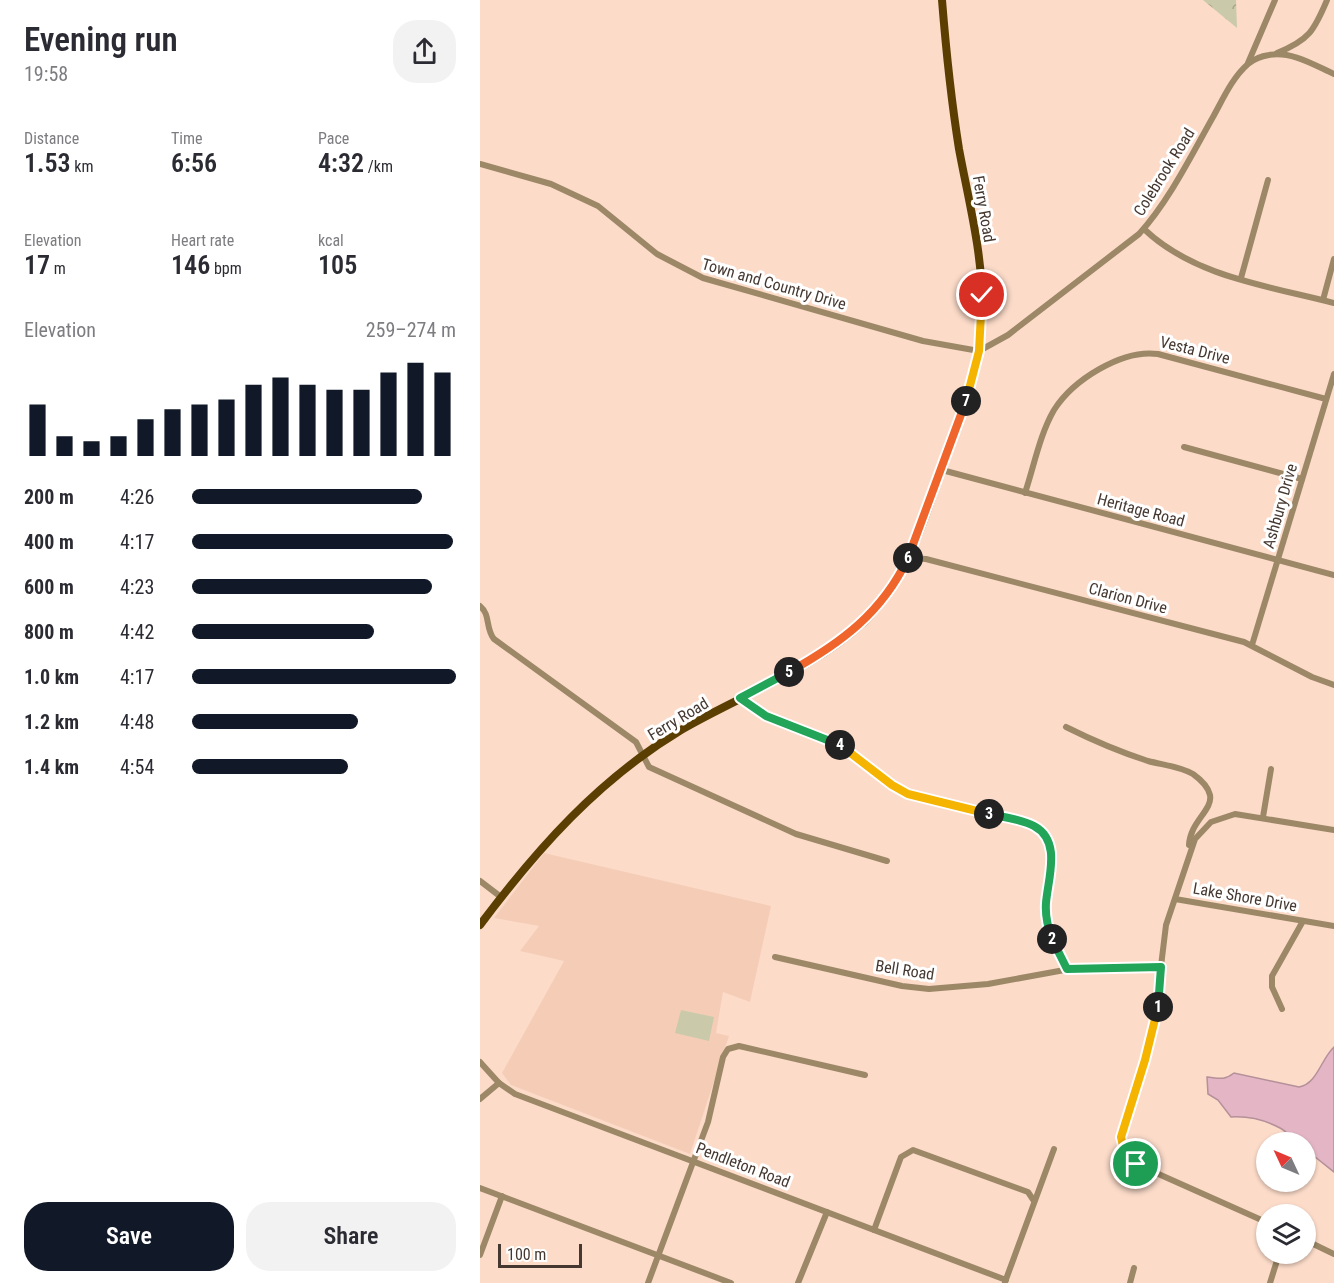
<!DOCTYPE html>
<html lang="en">
<head>
<meta charset="utf-8">
<style>
  body { margin:0; font-family:"Roboto Condensed",sans-serif; background:#f2f2f3; color:#2b2b33; height:100vh; display:flex; flex-direction:column; font-size:22px; white-space:nowrap }
  * { box-sizing:border-box; margin:0 }
  p { font-size:20px; color:#7c7c81 }
  .icon { flex:none; width:33px; height:33px; fill:none; stroke:currentColor; stroke-width:2; stroke-linecap:round; stroke-linejoin:round }
  .map { position:relative; flex:1; overflow:hidden }
  .sheet { display:flex; flex-direction:column; background:#fff; width:480px }
  .sheet>* { flex:none }
  .needle { width:39px; rotate:314deg }
  .fabs { position:absolute; left:776px; top:1132px; display:grid; gap:12px }
  .fabs a { display:grid; place-items:center; width:60px; height:60px; border-radius:50%; background:#fff; box-shadow:0 2px 4px #0004; font-size:30px }
  .scale { position:absolute; left:18px; bottom:15px; width:84px; box-sizing:border-box; padding-left:6px; border:3px solid #453831; border-top:0; font-size:16px; line-height:21px; white-space:nowrap; color:#453831; -webkit-text-stroke:4px #fff; paint-order:stroke }
  .pin { position:absolute; display:grid; place-items:center; width:51px; height:51px; color:#fff; margin:-26px; border:3px solid #fff; border-radius:50%; box-shadow:0 2px 6px #0007 }
  .km { position:absolute; width:30px; height:30px; margin:-15px; border-radius:50%; background:#222; color:#fff; font-size:16px; line-height:30px; text-align:center }
  .round { display:grid; place-items:center; flex:none; width:63px; height:63px; border-radius:24px; background:#f2f2f3 }
  .head { display:flex; align-items:center; justify-content:space-between; height:102px; padding:0 24px }
  h1 { font-size:33px; font-weight:600; line-height:45px }
  .metrics { display:grid; grid-template-columns:repeat(3,1fr); gap:9px; height:102px; padding:6px 24px }
  .metrics div { display:grid; align-content:center }
  .metrics b { font-size:26px; font-weight:600 }
  .metrics small { font-size:16px; font-weight:400 }
  .metrics p { font-size:16px }
  .chart { height:168px; padding:12px 24px }
  .chart p { display:flex; justify-content:space-between }
  .chart svg { width:100%; height:108px; margin-top:6px; stroke:#111827; stroke-width:6 }
  .button { display:flex; gap:12px; margin-top:auto; padding:12px 24px }
  .button a { flex:1; height:69px; border-radius:24px; background:#111827; color:#fff; font-size:24px; font-weight:600; line-height:69px; text-align:center }
  .button a+a { background:#f2f2f3; color:#2b2b33 }
  ul { padding:0 24px; list-style:none; font-size:20px }
  li { display:grid; grid-template-columns:96px 72px 1fr; align-items:center; height:45px }
  li i { height:15px; border-radius:8px; background:#111827 }
  main { display:flex; flex:1; min-height:0 }
  .map>svg:first-child { display:block }
</style>
</head>
<body>
<main>
<section class="sheet">
<div class="head"><div><h1>Evening run</h1><p>19:58</p></div><a class="round"><svg class="icon" aria-label="share" viewBox="0 0 24 24"><path d="M12 15V3M7 8l5-5 5 5M5 13v7h14v-7"/></svg></a></div>
<div class="metrics">
<div><p>Distance</p><b>1.53<small> km</small></b></div>
<div><p>Time</p><b>6:56</b></div>
<div><p>Pace</p><b>4:32<small> /km</small></b></div>
</div>
<div class="metrics">
<div><p>Elevation</p><b>17<small> m</small></b></div>
<div><p>Heart rate</p><b>146<small> bpm</small></b></div>
<div><p>kcal</p><b>105</b></div>
</div>
<div class="chart"><p><span>Elevation</span>259–274 m</p>
<svg viewBox="0 0 160 44" preserveAspectRatio="none"><path d="M5 44V23M15 44V36M25 44V38M35 44V36M45 44V29M55 44V25M65 44V23M75 44V21M85 44V15M95 44V12M105 44V15M115 44V17M125 44V17M135 44V10M145 44V6M155 44V10"/></svg>
</div>
<ul>
<li><b>200 m</b>4:26<i style="width:87%"></i></li>
<li><b>400 m</b>4:17<i style="width:99%"></i></li>
<li><b>600 m</b>4:23<i style="width:91%"></i></li>
<li><b>800 m</b>4:42<i style="width:69%"></i></li>
<li><b>1.0 km</b>4:17<i style="width:100%"></i></li>
<li><b>1.2 km</b>4:48<i style="width:63%"></i></li>
<li><b>1.4 km</b>4:54<i style="width:59%"></i></li>
</ul>
<div class="button"><a>Save</a><a>Share</a></div>
</section>
<div class="map">
<svg width="854" height="1283" viewBox="0 0 854 1283">
  <defs>
    <pattern id="forest-crowns" width="20" height="18" patternUnits="userSpaceOnUse" patternTransform="scale(1.5)"><rect width="20" height="18" fill="#cacaaa"/><path d="M2 6a3 3 0 1 1 6 0M12 15a3 3 0 1 1 6 0" fill="none" stroke="#a6a58b"/></pattern>
  </defs>
  <rect width="100%" height="100%" fill="#fcdbc9"/>
  <!-- built -->
  <path fill="#f5cdb7" d="M64 853 291 906 270 1002 243 992 236 1033 249 1036 210 1154 31 1085 22 1073 84 961 40 951 59 926 14 918Z"/>
  <!-- grass -->
  <path fill="#cacaaa" d="M201 1010 234 1017 229 1041 195 1033Z"/>
  <!-- forest -->
  <path fill="url(#forest-crowns)" d="M723 0H756L757 28Z"/>
  <!-- water -->
  <path fill="#e3b5c5" stroke="#b49099" stroke-width="1.5" d="M854 1047V1172L825 1149V1143C815 1143 809 1133 800 1128 785 1120 768 1116 751 1117L738 1100 728 1094 727 1077C738 1078 744 1081 754 1073L819 1087C837 1084 841 1059 854 1047Z"/>
  <g fill="none" stroke-linecap="round" stroke-linejoin="round">
    <!-- minor -->
    <g stroke="#9c8867" stroke-width="6">
      <path d="M797 53C829 40 834 31 847 0"/>
      <path d="M768 63 795 0"/>
      <path d="M0 164 71 184 118 206 177 254 223 278 443 341 499 351 528 335 659 234C689 201 711 156 733 117 743 99 752 78 768 64 774 59 782 56 789 55 812 51 834 65 854 74"/>
      <path d="M664 229C714 277 789 286 854 303"/>
      <path d="M761 278 788 180"/>
      <path d="M843 300 854 259"/>
      <path d="M704 447 822 479"/>
      <path d="M462 470 854 575"/>
      <path d="M545 493C554 466 560 434 574 410 593 380 642 349 678 354L846 399"/>
      <path d="M428 558 446 559 764 642 832 677 854 685"/>
      <path d="M0 606C11 615 5 628 14 639L156 742 169 767 316 834 407 861"/>
      <path d="M772 645 854 374"/>
      <path d="M260 698C290 723 331 728 364 747 387 760 404 781 428 794L557 827C583 849 564 883 566 912 567 933 576 952 587 969"/>
      <path d="M586 727C612 740 640 752 668 761 683 765 699 766 713 774 720 779 728 786 730 795 733 810 710 822 709 845"/>
      <path d="M783 817 791 769"/>
      <path d="M0 881 21 897"/>
      <path d="M695 899 854 926"/>
      <path d="M295 957 422 986 449 989 508 984 590 969 681 967"/>
      <path d="M802 1009 792 987V976L823 921"/>
      <path d="M0 1062 19 1083 35 1094 526 1280"/>
      <path d="M0 1099 19 1083"/>
      <path d="M0 1188 251 1283"/>
      <path d="M786 1222 656 1164 644 1150 642 1131 673 1032 686 925 715 839 731 822 755 814 854 830"/>
      <path d="M394 1230 421 1157 433 1150 548 1192 554 1201"/>
      <path d="M825 1240 854 1254"/>
      <path d="M0 1255 22 1196"/>
      <path d="M525 1282 574 1149"/>
      <path d="M168 1283 228 1122 243 1057 248 1049 259 1046 385 1075"/>
      <path d="M318 1283 347 1212"/>
      <path d="M650 1283 654 1268"/>
      <path d="M790 1283 799 1254"/>
    </g>
    <!-- major -->
    <path stroke="#5b3f02" stroke-width="8" d="M0 925C57 849 118 780 201 730 261 695 333 670 384 622 427 581 443 523 462 469 480 419 500 369 502 314 504 259 489 203 479 149 471 99 466 50 462 0"/>
  </g>
  <g fill="none" stroke-linecap="round" stroke-linejoin="round">
    <!-- split-1 casing -->
    <g stroke="#fff" stroke-width="12">
      <path id="split-1" d="M656 1164 644 1150 641 1137 665 1060 678 1007"/>
    </g>
    <!-- split-2 casing -->
    <g stroke="#fff" stroke-width="12">
      <path id="split-2" d="M572 939 587 969 681 967 678 1007"/>
    </g>
    <!-- split-3 casing -->
    <g stroke="#fff" stroke-width="12">
      <path id="split-3" d="M509 814C523 817 541 819 554 826 582 841 568 878 566 903 565 916 568 928 572 939"/>
    </g>
    <!-- split-4 casing -->
    <g stroke="#fff" stroke-width="12">
      <path id="split-4" d="M360 745 412 785 428 794 509 814"/>
    </g>
    <!-- split-5 casing -->
    <g stroke="#fff" stroke-width="12">
      <path id="split-5" d="M309 672 260 698 286 716 360 745"/>
    </g>
    <!-- split-6 casing -->
    <g stroke="#fff" stroke-width="12">
      <path id="split-6" d="M309 672C361 643 402 613 428 558"/>
    </g>
    <!-- split-7 casing -->
    <g stroke="#fff" stroke-width="12">
      <path id="split-7" d="M428 558 486 401"/>
    </g>
    <!-- split-8 casing -->
    <g stroke="#fff" stroke-width="12">
      <path id="split-8" d="M486 401 499 351 502 295"/>
    </g>
    <!-- split-1 -->
    <use href="#split-1" stroke="#f5b400" stroke-width="8"/>
    <!-- split-2 -->
    <use href="#split-2" stroke="#22a559" stroke-width="8"/>
    <!-- split-3 -->
    <use href="#split-3" stroke="#22a559" stroke-width="8"/>
    <!-- split-4 -->
    <use href="#split-4" stroke="#f5b400" stroke-width="8"/>
    <!-- split-5 -->
    <use href="#split-5" stroke="#22a559" stroke-width="8"/>
    <!-- split-6 -->
    <use href="#split-6" stroke="#f0652b" stroke-width="8"/>
    <!-- split-7 -->
    <use href="#split-7" stroke="#f0652b" stroke-width="8"/>
    <!-- split-8 -->
    <use href="#split-8" stroke="#f5b400" stroke-width="8"/>
  </g>
  <g text-anchor="middle" dominant-baseline="central" stroke-width="6" stroke-linejoin="round" paint-order="stroke">
    <!-- street labels -->
    <g font-size="16" fill="#453831" stroke="#fff">
      <text transform="translate(684 172) rotate(-58)">Colebrook Road</text>
      <text transform="translate(504 209) rotate(80)">Ferry Road</text>
      <text transform="translate(294 284) rotate(16)">Town and Country Drive</text>
      <text transform="translate(715 350) rotate(14)">Vesta Drive</text>
      <text transform="translate(800 506) rotate(-74)">Ashbury Drive</text>
      <text transform="translate(661 510) rotate(15)">Heritage Road</text>
      <text transform="translate(648 598) rotate(15)">Clarion Drive</text>
      <text transform="translate(198 719) rotate(-31)">Ferry Road</text>
      <text transform="translate(765 897) rotate(10)">Lake Shore Drive</text>
      <text transform="translate(425 970) rotate(9)">Bell Road</text>
      <text transform="translate(263 1165) rotate(21)">Pendleton Road</text>
    </g>
  </g>
</svg>
<div class="fabs">
<a><svg class="needle" viewBox="-14 -14 28 28"><path d="M0-13l5 13h-10z" fill="#e53935"/><path d="M0 13l5-13h-10z" fill="#7c7c81"/></svg></a>
<a><svg class="icon" aria-label="layers" viewBox="0 0 24 24"><path d="M12 4l9 5-9 5-9-5zM3 14l9 5 9-5"/></svg></a>
</div>
<div class="scale">100 m</div>
<div class="pin" style="left:656px;top:1164px;background:#1e9e55"><svg class="icon" aria-label="arrive" viewBox="0 0 24 24"><path d="M6 21V4h12l-3 4 3 4H6"/></svg></div>
<div class="pin" style="left:502px;top:295px;background:#d93025"><svg class="icon" aria-label="check" viewBox="0 0 24 24"><path d="M5 12l5 5 9-10"/></svg></div>
<b class="km" style="left:678px;top:1007px">1</b>
<b class="km" style="left:572px;top:939px">2</b>
<b class="km" style="left:509px;top:814px">3</b>
<b class="km" style="left:360px;top:745px">4</b>
<b class="km" style="left:309px;top:672px">5</b>
<b class="km" style="left:428px;top:558px">6</b>
<b class="km" style="left:486px;top:401px">7</b>
</div>
</main>
</body>
</html>
